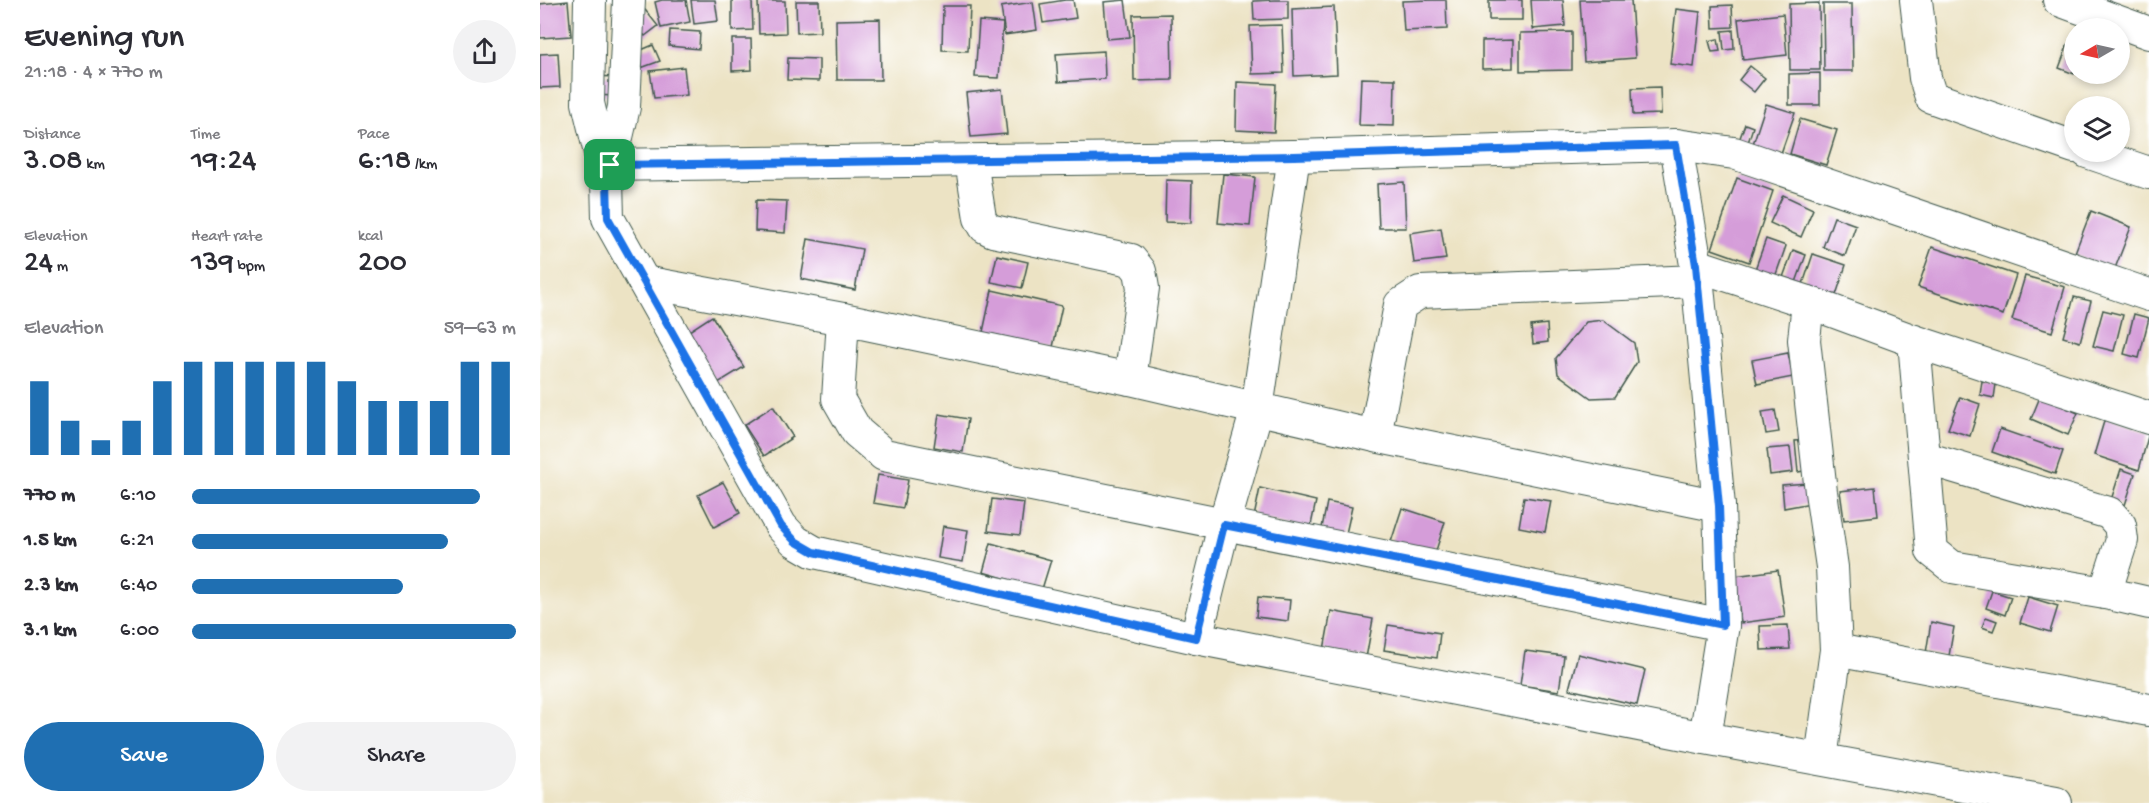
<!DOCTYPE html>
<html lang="en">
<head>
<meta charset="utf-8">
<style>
  body { margin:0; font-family:"Gochi Hand",sans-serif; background:#f2f2f3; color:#2b2b33; height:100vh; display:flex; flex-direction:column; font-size:22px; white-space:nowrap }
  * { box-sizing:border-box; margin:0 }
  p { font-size:20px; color:#7c7c81 }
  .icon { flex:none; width:33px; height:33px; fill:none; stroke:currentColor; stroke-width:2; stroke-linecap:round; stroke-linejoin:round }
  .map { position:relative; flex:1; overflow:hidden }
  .panel { display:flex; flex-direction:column; background:#fff; width:540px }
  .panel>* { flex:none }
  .needle { width:39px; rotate:261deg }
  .controls { position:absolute; left:1524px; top:18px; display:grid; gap:12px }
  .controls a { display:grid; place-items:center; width:66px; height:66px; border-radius:50%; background:#fff; box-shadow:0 3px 9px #0003; font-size:30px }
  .pin { position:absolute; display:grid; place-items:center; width:51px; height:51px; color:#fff; margin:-26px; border-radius:12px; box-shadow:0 3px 9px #0006 }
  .round { display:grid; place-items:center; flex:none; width:63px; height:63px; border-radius:32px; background:#f2f2f3 }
  .summary { display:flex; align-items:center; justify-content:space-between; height:102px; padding:0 24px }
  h1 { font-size:33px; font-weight:600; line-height:45px }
  .figures { display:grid; grid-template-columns:repeat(3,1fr); gap:9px; height:102px; padding:6px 24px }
  .figures div { display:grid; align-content:center }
  .figures b { font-size:30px; font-weight:600 }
  .figures small { font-size:16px; font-weight:400 }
  .figures p { font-size:16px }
  .chart { height:168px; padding:12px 24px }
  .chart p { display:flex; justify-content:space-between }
  .chart svg { width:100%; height:108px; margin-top:6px; stroke:#1f6fb2; stroke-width:6 }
  .cta { display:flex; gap:12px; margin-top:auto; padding:12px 24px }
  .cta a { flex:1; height:69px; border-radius:36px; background:#1f6fb2; color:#fff; font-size:24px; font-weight:600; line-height:69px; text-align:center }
  .cta a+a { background:#f2f2f3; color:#2b2b33 }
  ul { padding:0 24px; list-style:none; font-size:20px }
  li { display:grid; grid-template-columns:96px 72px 1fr; align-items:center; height:45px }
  li i { height:15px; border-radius:8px; background:#1f6fb2 }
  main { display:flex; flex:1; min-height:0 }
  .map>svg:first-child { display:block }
</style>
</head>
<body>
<main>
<section class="panel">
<div class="summary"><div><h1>Evening run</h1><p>21:18 · 4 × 770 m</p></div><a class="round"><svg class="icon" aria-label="share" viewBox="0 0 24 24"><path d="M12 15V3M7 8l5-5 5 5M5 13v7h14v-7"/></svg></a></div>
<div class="figures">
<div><p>Distance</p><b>3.08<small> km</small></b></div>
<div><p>Time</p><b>19:24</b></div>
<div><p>Pace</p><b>6:18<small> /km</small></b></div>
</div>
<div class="figures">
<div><p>Elevation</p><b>24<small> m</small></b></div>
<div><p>Heart rate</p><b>139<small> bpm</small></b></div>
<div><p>kcal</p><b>200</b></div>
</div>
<div class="chart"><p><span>Elevation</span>59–63 m</p>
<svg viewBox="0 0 160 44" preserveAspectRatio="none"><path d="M5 44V14M15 44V30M25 44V38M35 44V30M45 44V14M55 44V6M65 44V6M75 44V6M85 44V6M95 44V6M105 44V14M115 44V22M125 44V22M135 44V22M145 44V6M155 44V6"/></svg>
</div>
<ul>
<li><b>770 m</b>6:10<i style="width:89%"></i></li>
<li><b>1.5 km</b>6:21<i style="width:79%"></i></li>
<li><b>2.3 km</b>6:40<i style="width:65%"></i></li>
<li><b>3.1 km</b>6:00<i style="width:100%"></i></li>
</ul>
<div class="cta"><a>Save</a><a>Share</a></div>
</section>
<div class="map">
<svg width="1609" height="803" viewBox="0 0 1609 803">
  <rect width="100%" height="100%" fill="#fff"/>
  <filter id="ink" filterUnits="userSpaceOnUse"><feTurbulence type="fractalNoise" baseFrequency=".0167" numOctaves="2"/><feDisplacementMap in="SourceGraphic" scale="12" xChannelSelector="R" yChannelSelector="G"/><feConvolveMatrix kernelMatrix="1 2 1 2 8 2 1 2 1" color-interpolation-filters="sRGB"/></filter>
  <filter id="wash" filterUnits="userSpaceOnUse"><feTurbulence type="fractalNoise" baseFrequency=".008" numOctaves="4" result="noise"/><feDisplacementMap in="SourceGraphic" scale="24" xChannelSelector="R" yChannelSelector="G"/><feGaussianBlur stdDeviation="1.35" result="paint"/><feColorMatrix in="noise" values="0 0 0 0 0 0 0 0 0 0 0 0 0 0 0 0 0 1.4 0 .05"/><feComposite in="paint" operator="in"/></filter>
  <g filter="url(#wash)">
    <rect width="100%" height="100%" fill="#ece3c4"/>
    <g id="blocks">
      <!-- building -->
      <g fill="#d59dd9">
        <path d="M122 0H146L150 22 121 28 115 2Z"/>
        <path d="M151 0H175L178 21 154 24Z"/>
        <path d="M192 0H212L213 30 192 31Z"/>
        <path d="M525 0H533L536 18 503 23 500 4Z"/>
        <path d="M585 0 590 37 567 39 564 2Z"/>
        <path d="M734 0H748V19L714 20 713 1Z"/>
        <path d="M892 0H906L907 29 864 31 862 1Z"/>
        <rect x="949" y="0" width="33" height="20"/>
        <path d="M991 0H1023L1025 26 993 29Z"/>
        <path d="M1040 0H1091L1095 58 1044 62Z"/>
        <path d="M28 1 31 36 0 38V4Z"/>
        <path d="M218 1H245L246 33 219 34Z"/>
        <path d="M256 1H279L280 32 257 33Z"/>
        <path d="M493 2 497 30 465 35 461 7Z"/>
        <path d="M1279 3 1280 70H1250L1249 4Z"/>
        <path d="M1283 4H1312L1313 71H1284Z"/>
        <path d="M1192 5 1193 27 1173 28 1172 6Z"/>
        <path d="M102 6 118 26 105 36 89 17Z"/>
        <path d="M403 6H430L428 51 402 50Z"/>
        <path d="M794 7 797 74 754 76 752 9Z"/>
        <path d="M1136 9 1160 12 1154 67 1130 64Z"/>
        <path d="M631 14 632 80 594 81 593 15Z"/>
        <path d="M1243 14 1247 55 1203 60 1198 19Z"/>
        <path d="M340 19 341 80H297L296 20Z"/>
        <path d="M439 21 463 23 459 78 435 77Z"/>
        <path d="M742 25 744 73 712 74 710 26Z"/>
        <path d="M130 30 160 32 159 49 129 46Z"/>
        <path d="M1193 30 1194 49 1184 50 1182 31Z"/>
        <path d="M1032 32V70L980 71V33Z"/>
        <path d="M192 39H211L212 70 192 71Z"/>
        <path d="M1178 39 1180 51 1172 52 1169 41Z"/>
        <path d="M973 40V68L942 69V41Z"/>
        <path d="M1528 44 1534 46V74L1519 68Z"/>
        <path d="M113 45 120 61 98 69 92 54Z"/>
        <path d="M564 51 565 79 518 82 516 54Z"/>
        <path d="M18 53 20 87 0 88V54Z"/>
        <path d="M248 58 279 59V81L247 80Z"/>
        <path d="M1210 66 1225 78 1214 92 1199 80Z"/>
        <path d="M144 67 147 95 114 98 110 71Z"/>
        <path d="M1280 73V105H1249V74Z"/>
        <path d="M56 76 75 77 74 96 56 95Z"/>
        <path d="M821 78 855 79 854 126 819 125Z"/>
        <path d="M697 82 736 84 734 132 696 130Z"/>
        <path d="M1120 87 1121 114 1093 115 1092 88Z"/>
        <path d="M462 89 467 134 431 137 426 93Z"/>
        <path d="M1226 104 1255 113 1239 159 1211 150Z"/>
        <path d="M1260 119 1297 130 1286 165 1250 154Z"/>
        <path d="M1205 124 1213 127 1206 149 1197 146Z"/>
        <path d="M683 174 715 177 710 226 678 223Z"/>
        <path d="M1197 178 1233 191 1209 262 1172 249Z"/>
        <path d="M626 180 652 181 651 223 625 222Z"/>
        <path d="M864 182 866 228H839L837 184Z"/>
        <path d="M1243 195 1273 209 1261 237 1230 223Z"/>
        <path d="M216 200 247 201 245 233 215 231Z"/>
        <path d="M1551 211 1591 227 1574 271 1534 255Z"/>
        <path d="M1294 217 1316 225 1305 256 1283 247Z"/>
        <path d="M901 228 906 259 874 263 870 233Z"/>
        <path d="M268 239 322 249 315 290 261 279Z"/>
        <path d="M1226 239 1246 246 1234 280 1214 272Z"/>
        <path d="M1392 247 1476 275 1463 315 1378 287Z"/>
        <path d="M1253 250 1266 255 1255 285 1242 280Z"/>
        <path d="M1273 254 1306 265 1296 295 1263 284Z"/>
        <path d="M457 255 488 262 482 288 451 282Z"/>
        <path d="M1485 276 1525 287 1512 332 1472 320Z"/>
        <path d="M452 290 522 306 513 347 443 332Z"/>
        <path d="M1534 297 1551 301 1540 342 1523 337Z"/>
        <path d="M1563 310 1583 315 1574 351 1553 346Z"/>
        <path d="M1594 314 1609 318 1599 358 1584 354Z"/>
        <path d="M172 316 204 367 178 383 146 333Z"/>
        <path d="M1063 320 1094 343 1097 362 1075 397 1051 398 1018 374 1016 358 1046 322Z"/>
        <path d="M1007 324 1008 342 993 344 991 326Z"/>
        <path d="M1248 353 1253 377 1217 384 1212 360Z"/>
        <path d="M1442 381 1456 384 1454 398 1440 395Z"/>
        <path d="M1420 397 1440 404 1430 436 1408 429Z"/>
        <path d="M1500 397 1538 413 1528 435 1491 419Z"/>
        <path d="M233 406 253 437 224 456 204 425Z"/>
        <path d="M1235 410 1239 432 1226 434 1222 412Z"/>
        <path d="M399 414 428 419 423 452 394 447Z"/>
        <path d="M1565 418 1609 433 1599 470 1554 455Z"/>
        <path d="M1460 429 1523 451 1515 474 1452 452Z"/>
        <path d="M1266 440 1269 470 1258 472 1255 441Z"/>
        <path d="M1250 447 1253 472 1230 475 1227 449Z"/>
        <path d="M1581 469 1595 474 1585 505 1571 500Z"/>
        <path d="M338 475 368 480 363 508 333 503Z"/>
        <path d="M183 482 200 513 174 527 158 495Z"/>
        <path d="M1267 483 1271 503 1244 508 1242 485Z"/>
        <path d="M1335 487 1338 516 1304 520 1300 491Z"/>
        <path d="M720 488 776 501 770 530 714 517Z"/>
        <path d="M984 497 1011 501 1005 532 979 527Z"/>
        <path d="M452 499 484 503 480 535 448 531Z"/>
        <path d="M787 502 812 507 805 538 781 533Z"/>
        <path d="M862 508 905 522 894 557 851 542Z"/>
        <path d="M403 526 428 530 423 562 398 558Z"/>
        <path d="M451 543 511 560 502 589 443 572Z"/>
        <path d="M1238 570 1245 617 1201 623 1195 576Z"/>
        <path d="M1452 591 1471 597 1465 615 1446 608Z"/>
        <path d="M718 597 750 600 748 621 716 617Z"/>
        <path d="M1488 597 1518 606 1510 632 1480 623Z"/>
        <path d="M791 611 833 619 826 658 784 650Z"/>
        <path d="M1446 617 1457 621 1453 631 1442 627Z"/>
        <path d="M1391 622 1414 627 1409 656 1386 653Z"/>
        <path d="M848 625 900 633 897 658 844 650Z"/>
        <path d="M1248 625 1250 649 1221 650 1220 626Z"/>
        <path d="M985 651 1024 656 1019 691 980 685Z"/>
        <path d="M1038 654 1105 670 1097 705 1029 689Z"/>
      </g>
    </g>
  </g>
  <g filter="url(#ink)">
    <use href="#blocks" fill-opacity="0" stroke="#3e564a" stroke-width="1.5"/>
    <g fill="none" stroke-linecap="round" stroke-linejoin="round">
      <!-- minor casing -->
      <g stroke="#3e564a" stroke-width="34">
        <g id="minor">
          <path d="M50 0 48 103 65 174"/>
          <path d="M89 0 84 107 67 180 68 218 241 526 255 541 274 552 656 638 1165 738 1516 803"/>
          <path d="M1376 0 1385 78 1391 97 1534 147"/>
          <path d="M1519 0 1609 33"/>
          <path d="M1136 145 1156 265 1179 506 1183 625 1165 738"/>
          <path d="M1547 152 1609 173"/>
          <path d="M431 161 440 218 445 227 453 231 591 260 600 271 603 288 590 379"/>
          <path d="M63 165 754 156 1136 145 1194 153 1609 295"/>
          <path d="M1156 265 1268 302 1374 341 1609 418"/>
          <path d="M104 282 303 319 590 379 835 436 1179 506"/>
          <path d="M1268 302 1264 340 1281 492 1292 567 1296 650 1281 759"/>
          <path d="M303 319 298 399 317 432 344 455 1183 625"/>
          <path d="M1374 341 1392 551 1412 567 1565 593 1609 603"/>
          <path d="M835 436 860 305 880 292 1157 281"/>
          <path d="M1385 458 1569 513 1580 525 1582 540 1565 593"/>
          <path d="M656 638 684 525 717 409 754 156"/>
          <path d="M1296 650 1609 710"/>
        </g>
      </g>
      <!-- minor -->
      <use href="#minor" stroke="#fff" stroke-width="32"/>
    </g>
  </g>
  <g fill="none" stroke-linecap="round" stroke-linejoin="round" filter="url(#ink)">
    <!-- route casing -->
    <g stroke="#fff" stroke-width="12">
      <path id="route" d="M1136 145 1156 265 1179 506 1183 625 684 525 656 638 274 552 255 541 241 526 68 218 67 180 70 165 754 156Z"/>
    </g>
    <!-- route -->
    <use href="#route" stroke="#1a73e8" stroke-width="8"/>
  </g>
</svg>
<div class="controls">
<a><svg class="needle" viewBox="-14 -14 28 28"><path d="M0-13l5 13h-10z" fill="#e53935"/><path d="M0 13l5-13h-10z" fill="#7c7c81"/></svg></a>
<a><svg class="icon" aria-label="layers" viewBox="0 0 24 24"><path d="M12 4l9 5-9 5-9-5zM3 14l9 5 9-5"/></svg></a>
</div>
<div class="pin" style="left:70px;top:165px;background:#1e9e55"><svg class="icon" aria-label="arrive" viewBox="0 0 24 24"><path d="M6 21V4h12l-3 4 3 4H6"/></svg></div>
</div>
</main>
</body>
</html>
